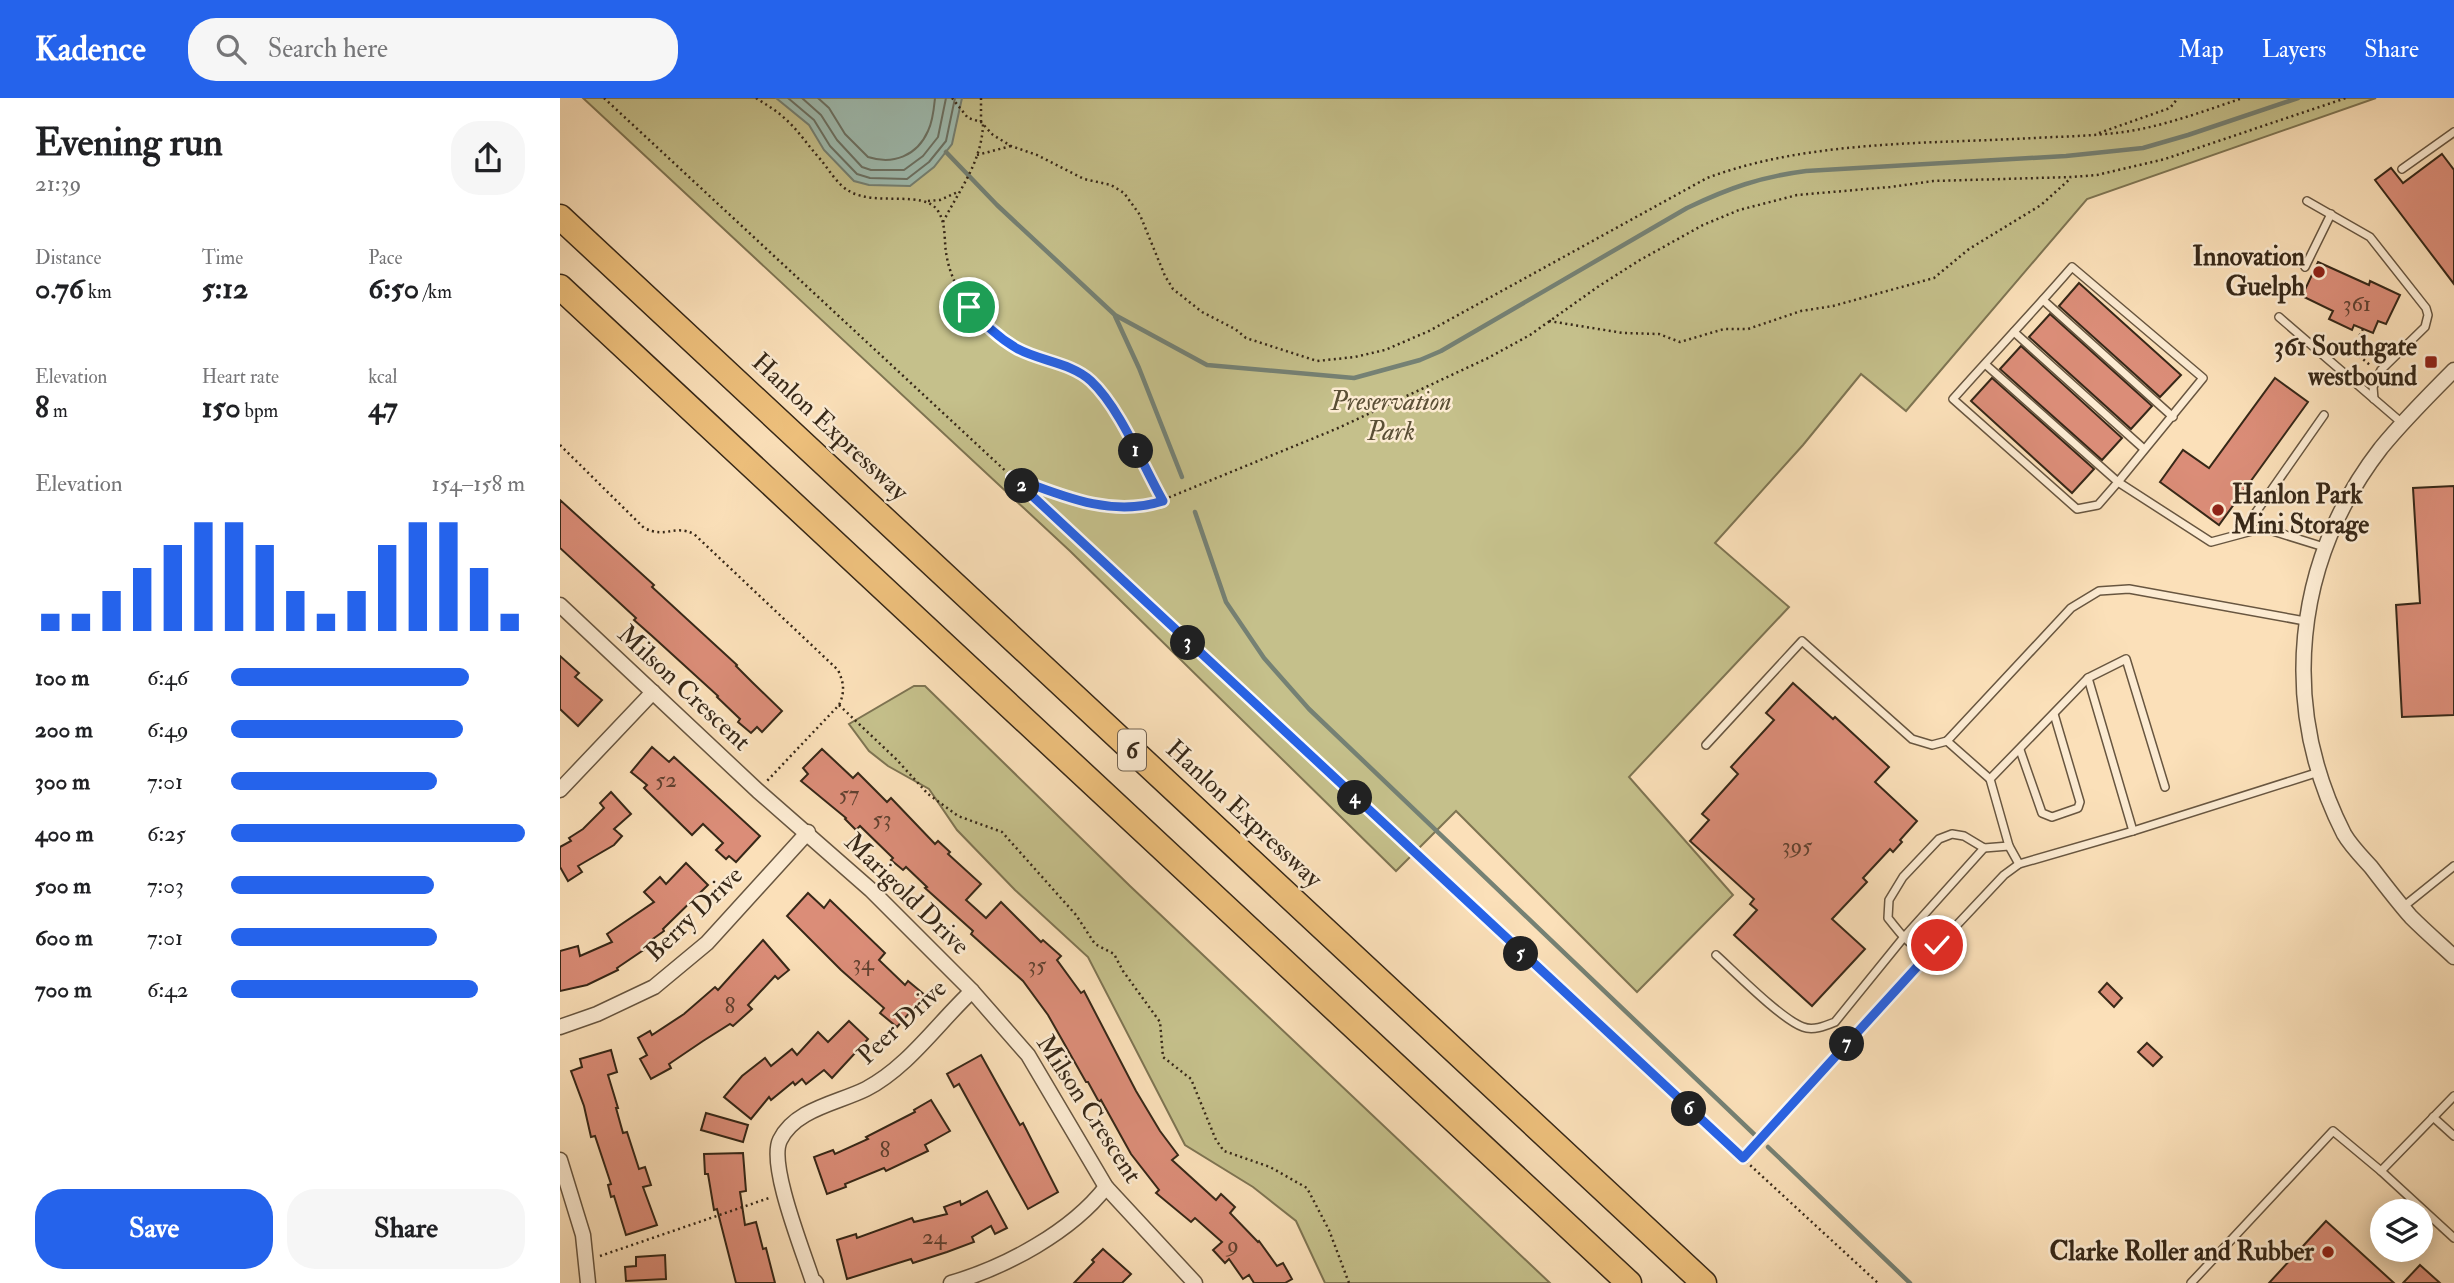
<!DOCTYPE html>
<html lang="en">
<head>
<meta charset="utf-8">
<style>
  body { margin:0; font-family:"IM FELL Double Pica",serif; background:#f6f6f6; color:#202124; height:100vh; display:flex; flex-direction:column; font-size:26px; white-space:nowrap }
  * { box-sizing:border-box; margin:0 }
  p { font-size:23px; color:#757577 }
  .icon { flex:none; width:38px; height:38px; fill:none; stroke:currentColor; stroke-width:2; stroke-linecap:round; stroke-linejoin:round }
  .map { position:relative; flex:1; overflow:hidden }
  .details { display:flex; flex-direction:column; background:#fff; width:560px }
  .details>* { flex:none }
  .buttons { position:absolute; left:1810px; top:1101px; display:grid; gap:14px }
  .buttons a { display:grid; place-items:center; width:63px; height:63px; border-radius:50%; background:#fff; box-shadow:0 4px 18px #0003; font-size:35px }
  .pin { position:absolute; display:grid; place-items:center; width:60px; height:60px; color:#fff; margin:-30px; border:4px solid #fff; border-radius:50%; box-shadow:0 2px 7px #0007 }
  .km { position:absolute; width:35px; height:35px; margin:-18px; border-radius:50%; background:#222; color:#fff; font-size:19px; line-height:35px; text-align:center }
  .round { display:grid; place-items:center; flex:none; width:74px; height:74px; border-radius:28px; background:#f6f6f6 }
  .head { display:flex; align-items:center; justify-content:space-between; height:119px; padding:0 35px }
  h1 { font-size:38px; font-weight:800; line-height:52px }
  .stats { display:grid; grid-template-columns:repeat(3,1fr); gap:10px; height:119px; padding:7px 35px }
  .stats div { display:grid; align-content:center }
  .stats b { font-size:30px; font-weight:800 }
  .stats small { font-size:19px; font-weight:400 }
  .stats p { font-size:19px }
  .chart { height:196px; padding:14px 35px }
  .chart p { display:flex; justify-content:space-between }
  .chart svg { width:100%; height:126px; margin-top:7px; stroke:#2563eb; stroke-width:6 }
  .action { display:flex; gap:14px; margin-top:auto; padding:14px 35px }
  .action a { flex:1; height:80px; border-radius:28px; background:#2563eb; color:#fff; font-size:28px; font-weight:800; line-height:80px; text-align:center }
  .action a+a { background:#f6f6f6; color:#202124 }
  ul { padding:0 35px; list-style:none; font-size:23px }
  li { display:grid; grid-template-columns:112px 84px 1fr; align-items:center; height:52px }
  li i { height:18px; border-radius:9px; background:#2563eb }
  header { display:flex; align-items:center; gap:42px; box-sizing:border-box; height:98px; padding:0 35px; background:#2563eb; color:#fff }
  header strong { font-size:33px }
  nav { display:flex; gap:38px; margin-inline-start:auto; font-size:24px }
  .search { width:490px; height:63px; background:#f6f6f6; display:flex; align-items:center; gap:18px; box-sizing:border-box; padding:0 24px; border-radius:28px; color:#757577; font-size:26px }
  main { display:flex; flex:1; min-height:0 }
  .map>svg:first-child { display:block }
</style>
</head>
<body>
<header>
<strong>Kadence</strong>
<div class="search"><svg class="icon" aria-label="search" viewBox="0 0 24 24"><circle cx="10" cy="10" r="6"/><path d="M15 15l6 6"/></svg>Search here</div>
<nav><a>Map</a><a>Layers</a><a>Share</a></nav>
</header>
<main>
<section class="details">
<div class="head"><div><h1>Evening run</h1><p>21:39</p></div><a class="round"><svg class="icon" aria-label="share" viewBox="0 0 24 24"><path d="M12 15V3M7 8l5-5 5 5M5 13v7h14v-7"/></svg></a></div>
<div class="stats">
<div><p>Distance</p><b>0.76<small> km</small></b></div>
<div><p>Time</p><b>5:12</b></div>
<div><p>Pace</p><b>6:50<small> /km</small></b></div>
</div>
<div class="stats">
<div><p>Elevation</p><b>8<small> m</small></b></div>
<div><p>Heart rate</p><b>150<small> bpm</small></b></div>
<div><p>kcal</p><b>47</b></div>
</div>
<div class="chart"><p><span>Elevation</span>154–158 m</p>
<svg viewBox="0 0 160 44" preserveAspectRatio="none"><path d="M5 44V38M15 44V38M25 44V30M35 44V22M45 44V14M55 44V6M65 44V6M75 44V14M85 44V30M95 44V38M105 44V30M115 44V14M125 44V6M135 44V6M145 44V22M155 44V38"/></svg>
</div>
<ul>
<li><b>100 m</b>6:46<i style="width:81%"></i></li>
<li><b>200 m</b>6:49<i style="width:79%"></i></li>
<li><b>300 m</b>7:01<i style="width:70%"></i></li>
<li><b>400 m</b>6:25<i style="width:100%"></i></li>
<li><b>500 m</b>7:03<i style="width:69%"></i></li>
<li><b>600 m</b>7:01<i style="width:70%"></i></li>
<li><b>700 m</b>6:42<i style="width:84%"></i></li>
</ul>
<div class="action"><a>Save</a><a>Share</a></div>
</section>
<div class="map">
<svg width="1894" height="1185" viewBox="0 0 1894 1185">
  <rect width="100%" height="100%" fill="#fbe0b9"/>
  <filter id="stains"><feTurbulence type="fractalNoise" baseFrequency=".00286" numOctaves="4"/><feColorMatrix values="0 0 0 0 .2 0 0 0 0 .09 0 0 0 0 .02 0 0 0 .5 -.17"/></filter>
  <radialGradient id="worn" r=".72"><stop offset=".6" stop-color="#630" stop-opacity="0"/><stop offset="1" stop-color="#630" stop-opacity=".3"/></radialGradient>
  <!-- green -->
  <g fill="#c5c08b" stroke="#7e7452" stroke-width="2">
    <path d="M23 0H1816L1527 101 1346 313 1301 276 1243 347 1155 445 1229 509 1069 679 1173 797 1077 894 896 713 836 773 510 453Z"/>
    <path d="M354 588H365L570 788 990 1185H765L736 1123 693 1089 625 1047 528 859 455 792 397 732 369 691 328 668 309 653 289 626Z"/>
  </g>
  <!-- water -->
  <path fill="#9fbdb2" stroke="#758174" stroke-width="2" d="M216 0H402L392 46 374 69 350 88 309 87 294 83 264 52 249 27Z"/>
  <g fill="none" stroke-linecap="round" stroke-linejoin="round">
    <!-- shore -->
    <g stroke="#6b7265" stroke-width="2">
      <path d="M228 0 254 22 270 48 297 76 310 80 347 81 369 64 386 43 395 0"/>
      <path d="M242 0 261 17 277 42 302 69 311 72H344L363 58 378 39 386 0"/>
      <path d="M258 0 269 10 285 36 308 59C333 67 357 58 368 33 373 23 374 10 375 0"/>
    </g>
    <!-- stream -->
    <g stroke="#758174" stroke-width="4.5">
      <path d="M386 54 437 107 555 217 647 267 794 280 860 262 881 253 1127 110C1169 90 1200 79 1246 73L1506 58 1583 50 1628 37 1738 0"/>
      <path d="M555 218 579 270 622 379"/>
      <path d="M635 414 666 504 704 560 749 611 1196 1038"/>
      <path d="M1208 1049 1350 1185"/>
    </g>
  </g>
  <!-- building -->
  <g fill="#db8d78" stroke="#372818" stroke-width="2">
    <path d="M1882 56 1894 72V186L1815 82 1831 70 1843 85Z"/>
    <path d="M1758 164 1809 187 1810 183 1840 197 1826 226 1818 223 1813 235 1794 227 1792 232 1769 221 1773 213 1742 198Z"/>
    <path d="M1519 185 1621 277 1600 299 1499 208Z"/>
    <path d="M1490 216 1592 308 1571 331 1469 239Z"/>
    <path d="M1461 248 1562 340 1542 362 1440 271Z"/>
    <path d="M1432 280 1534 371 1512 395 1411 303Z"/>
    <path d="M1715 280 1748 304 1659 427 1600 384 1623 352 1649 370Z"/>
    <path d="M1894 388V617L1842 619 1836 507 1860 505 1853 390Z"/>
    <path d="M0 402 94 487 92 489 177 567 176 568 192 584 222 613 202 634 197 629 191 635 178 624 180 621 157 599 158 598 91 537 74 522 76 520 0 450Z"/>
    <path d="M0 558 19 575 15 579 42 602 18 628 0 611Z"/>
    <path d="M1233 585 1273 621 1275 619 1329 669 1315 684 1357 723 1340 742 1342 744 1333 754 1330 751 1303 780 1307 784 1272 821 1305 851 1252 908 1174 837 1197 812 1190 806 1194 801 1130 743 1149 722 1142 716 1178 676 1171 669 1214 622 1206 615Z"/>
    <path d="M92 649 109 664 114 659 200 738 176 764 169 758 166 761 156 752 163 745 143 726 132 737 84 690 87 687 71 674Z"/>
    <path d="M262 651 293 680 298 675 327 704 331 700 375 746 378 743 390 754 388 756 421 786 406 802 426 820 441 804 481 844 483 842 501 858 497 862 521 895 524 893 576 993 600 1033 618 1057 612 1062 656 1102 661 1096 675 1109 670 1115 698 1144 699 1143 717 1168 723 1165 732 1181 725 1185H694L689 1177 683 1181 669 1161 665 1165 653 1152 662 1144 635 1120 631 1124 596 1095 599 1092 571 1056 541 1002 539 1004 528 984H526L488 917 463 883 411 836 413 833 365 790 367 789 346 769 343 772 331 762 333 760 300 728 296 732 285 721 286 720 241 683 248 676 243 670Z"/>
    <path d="M51 694 71 716 54 731 62 738 54 747 18 768 22 774 8 783 0 769V749L11 743 9 740 23 731 44 710 40 705Z"/>
    <path d="M126 765 148 787 103 831 104 833 83 848 85 851 57 870 58 872 27 887 0 893V853L18 848 20 858 52 844 47 836 94 804 84 794 100 779 106 786Z"/>
    <path d="M248 795 264 810 270 802 325 855 319 862 345 887 348 883 365 897 337 929 320 915 324 910 281 872 227 818Z"/>
    <path d="M203 842 229 872 218 881 215 878 188 907 192 911 173 928 170 926 143 943 109 966 111 970 91 981 80 961 87 957 78 940 90 933 92 937 124 916 155 889 158 892Z"/>
    <path d="M1547 885 1562 900 1554 909 1539 894Z"/>
    <path d="M289 923 308 941 272 980 264 972 246 986 242 981 235 987 233 984 211 1002 209 999 191 1021 164 999 182 978 205 960 211 968 232 951 237 957 258 934 268 944Z"/>
    <path d="M1587 945 1602 959 1593 968 1578 954Z"/>
    <path d="M51 952 57 974 48 977 58 1010H56L63 1035 67 1034 79 1071 85 1069 91 1087 83 1089 97 1127 66 1137 54 1098 51 1099 48 1087 51 1086 35 1038 31 1039 24 1008 11 973 22 969 20 961Z"/>
    <path d="M421 957 460 1027 463 1025 498 1094 468 1111 399 986 394 989 387 976Z"/>
    <path d="M371 1002 390 1033 365 1047 368 1053 326 1073 324 1070 285 1086 286 1089 267 1096 254 1059 273 1052 275 1056 308 1041 306 1039 355 1014 354 1012Z"/>
    <path d="M146 1015 188 1027 183 1044 141 1032Z"/>
    <path d="M183 1055 186 1093 180 1094 185 1127 196 1124 203 1151 206 1150 215 1185H176L157 1111 154 1112 148 1076H145L144 1056Z"/>
    <path d="M427 1093 447 1130 435 1136 431 1128 412 1139 414 1144 387 1154 353 1165 351 1161 287 1181 277 1142 296 1136 297 1140 352 1120 354 1124 387 1116 384 1109 400 1103 401 1107Z"/>
    <path d="M1766 1123 1834 1185H1709Z"/>
    <path d="M543 1151 571 1176 562 1185H514L534 1164 532 1162Z"/>
    <path d="M105 1157 106 1181 66 1183 65 1169 76 1168V1159Z"/>
    <path d="M1860 1167 1880 1185H1843Z"/>
  </g>
  <g fill="none" stroke-linecap="round" stroke-linejoin="round">
    <!-- service casing -->
    <g stroke="#685640" stroke-width="10">
      <g id="service">
        <path d="M1842 71 1894 34"/>
        <path d="M1747 103 1810 139 1866 210 1868 217 1865 229 1821 272 1813 289 1814 301"/>
        <path d="M1745 169 1771 116"/>
        <path d="M1483 202 1613 319"/>
        <path d="M1719 219 1842 325"/>
        <path d="M1454 234 1584 351"/>
        <path d="M1425 266 1558 384 1643 280 1512 169C1473 214 1432 257 1393 301L1517 411 1538 407 1558 384 1651 444 1703 430"/>
        <path d="M1764 317 1694 417 1703 430 1764 449"/>
        <path d="M1387 643 1511 510 1539 493 1569 491 1745 523"/>
        <path d="M1146 647 1242 543 1352 641 1372 647 1387 643 1430 681"/>
        <path d="M1460 652 1482 715 1492 719 1518 710 1520 704 1494 616"/>
        <path d="M1573 733 1528 580 1566 561 1605 689"/>
        <path d="M1449 748 1424 750 1404 738 1392 736 1379 741 1343 779 1329 802 1328 820C1343 838 1354 859 1379 846L1444 777 1459 766 1573 733 1759 674"/>
        <path d="M1459 766 1449 748 1430 681 1528 580"/>
        <path d="M1843 809 1894 768"/>
        <path d="M1156 857C1176 875 1221 921 1243 929 1253 933 1265 928 1275 924L1344 839 1424 750"/>
        <path d="M1894 998 1821 1073 1894 1140"/>
        <path d="M1873 1019 1894 1038"/>
        <path d="M1631 1185 1773 1033 1821 1073"/>
      </g>
    </g>
    <!-- minor casing -->
    <g stroke="#685640" stroke-width="17">
      <g id="minor">
        <path d="M1894 272C1869 297 1843 323 1821 350 1733 464 1719 608 1784 736 1791 748 1802 759 1811 769 1824 786 1837 803 1851 819 1865 833 1880 846 1894 859"/>
        <path d="M0 507 198 693 311 792 412 893 468 957 546 1089 635 1185"/>
        <path d="M0 692 93 594"/>
        <path d="M0 929 37 916 94 889 147 845 248 734"/>
        <path d="M0 1062 23 1137 28 1185"/>
        <path d="M256 1185 252 1181C243 1153 208 1066 220 1042 235 1011 278 1005 306 991 348 969 377 926 412 893"/>
        <path d="M391 1185C446 1169 511 1134 546 1089"/>
      </g>
    </g>
    <!-- motorway casing -->
    <g stroke="#372818" stroke-width="27">
      <g id="motorway">
        <path d="M0 119 1144 1185"/>
        <path d="M0 189 1069 1185"/>
      </g>
    </g>
    <!-- path -->
    <g stroke="#372818" stroke-width="2.5" stroke-dasharray="2 3.5" stroke-linecap="butt">
      <path d="M44 0 452 379 508 400 539 408 571 410 588 408 776 331 928 260 970 237 1039 188 1080 162 1143 127 1179 112 1237 97 1330 89 1373 83 1512 79 1537 77 1605 61 1786 0"/>
      <path d="M196 0C205 6 214 11 222 18 237 30 248 48 261 62 269 72 278 87 289 93 316 109 364 91 378 113 386 125 384 141 386 154 390 184 408 211 429 231 457 258 498 260 528 281 553 298 586 374 603 403"/>
      <path d="M392 0 408 20 421 24 433 37 451 48 477 57 524 81 551 87 564 95 580 117 605 178 613 191 642 214 675 231 686 240 757 263 795 259 825 252 869 233 1147 80C1249 42 1367 46 1474 40 1510 38 1546 38 1581 31 1615 24 1650 11 1683 0"/>
      <path d="M421 0V24"/>
      <path d="M1539 35 1610 10 1618 0"/>
      <path d="M417 57 451 48"/>
      <path d="M368 103 380 102 398 94"/>
      <path d="M383 124C400 91 422 63 423 26"/>
      <path d="M989 223 1063 235 1099 236 1120 244 1164 231H1188L1241 213 1273 208 1374 180 1409 151 1481 107 1511 80"/>
      <path d="M1803 231 1792 252 1811 268"/>
      <path d="M0 347 84 430C107 441 113 426 134 436L278 572C284 585 285 594 279 607L207 683"/>
      <path d="M454 381 1000 892 1318 1185"/>
      <path d="M279 607 336 661 368 696 398 718 442 734 516 817 535 846 554 856 563 873 600 924 603 959 631 981 656 1042 664 1053 710 1069 747 1090 769 1132 789 1185"/>
      <path d="M1183 1060 1364 861"/>
      <path d="M40 1158 209 1100"/>
    </g>
    <!-- service -->
    <use href="#service" stroke="#fcebd2" stroke-width="7"/>
    <!-- minor -->
    <use href="#minor" stroke="#fcebd2" stroke-width="14"/>
    <!-- motorway -->
    <use href="#motorway" stroke="#eec07c" stroke-width="24"/>
  </g>
  <g fill="none" stroke-linecap="round" stroke-linejoin="round">
    <!-- route casing -->
    <g stroke="#fff" stroke-width="14">
      <path id="route" d="M409 209C424 225 438 240 458 251 480 263 512 265 531 283 560 310 583 368 603 403 550 420 500 397 452 379L1183 1060 1377 847"/>
    </g>
    <!-- route -->
    <use href="#route" stroke="#2563eb" stroke-width="9"/>
  </g>
  <!-- markers -->
  <g fill="#8f2418" stroke="#fcebd2" stroke-width="2.5">
    <circle cx="1759" cy="174" r="7"/>
    <rect x="1864" y="257" width="14" height="14" rx="3.5"/>
    <circle cx="1658" cy="412" r="7"/>
    <circle cx="1768" cy="1154" r="7"/>
  </g>
  <g text-anchor="middle" dominant-baseline="central" stroke-width="5" stroke-linejoin="round" paint-order="stroke">
    <!-- number labels -->
    <g font-size="23" fill="#604130">
      <text x="1797" y="205">361</text>
      <text x="106" y="681">52</text>
      <text x="289" y="695">57</text>
      <text x="322" y="720">53</text>
      <text x="1237" y="747">395</text>
      <text x="303" y="864">34</text>
      <text x="477" y="866">35</text>
      <text x="170" y="907">8</text>
      <text x="325" y="1051">8</text>
      <text x="374" y="1138">24</text>
      <text x="673" y="1146">9</text>
    </g>
    <!-- shield labels -->
    <rect fill="#fcebd2" stroke="#726250" stroke-width="2" x="558" y="631.5" width="28" height="41" rx="5"/>
    <g font-size="24" font-weight="bold" fill="#372818">
      <text x="572" y="652">6</text>
    </g>
    <!-- poi labels -->
    <g font-size="26" font-weight="bold" fill="#372818" stroke="#fcebd2" text-anchor="end">
      <text x="1745" y="159">Innovation<tspan x="1745" dy="30">Guelph</tspan></text>
      <text x="1857" y="249">361 Southgate<tspan x="1857" dy="30">westbound</tspan></text>
      <text x="1672" y="397" text-anchor="start">Hanlon Park<tspan x="1672" dy="30">Mini Storage</tspan></text>
      <text x="1754" y="1154">Clarke Roller and Rubber</text>
    </g>
    <!-- park labels -->
    <g font-size="26" font-style="italic" fill="#5a4e35" stroke="#fcebd2">
      <text x="831" y="304">Preservation<tspan x="831" dy="30">Park</tspan></text>
    </g>
    <!-- street labels -->
    <g font-size="26" fill="#372818" stroke="#fcebd2">
      <text transform="translate(270 329) rotate(43)">Hanlon Expressway</text>
      <text transform="translate(124 590) rotate(43)">Milson Crescent</text>
      <text transform="translate(684 716) rotate(43)">Hanlon Expressway</text>
      <text transform="translate(347 796) rotate(44)">Marigold Drive</text>
      <text transform="translate(134 816) rotate(-44)">Berry Drive</text>
      <text transform="translate(342 924) rotate(-43)">Peer Drive</text>
      <text transform="translate(529 1011) rotate(57)">Milson Crescent</text>
    </g>
  </g>
  <rect width="100%" height="100%" filter="url(#stains)"/>
  <rect width="100%" height="100%" fill="url(#worn)"/>
</svg>
<div class="buttons">
<a><svg class="icon" aria-label="layers" viewBox="0 0 24 24"><path d="M12 4l9 5-9 5-9-5zM3 14l9 5 9-5"/></svg></a>
</div>
<div class="pin" style="left:409px;top:209px;background:#1e9e55"><svg class="icon" aria-label="arrive" viewBox="0 0 24 24"><path d="M6 21V4h12l-3 4 3 4H6"/></svg></div>
<div class="pin" style="left:1377px;top:847px;background:#d93025"><svg class="icon" aria-label="check" viewBox="0 0 24 24"><path d="M5 12l5 5 9-10"/></svg></div>
<b class="km" style="left:576px;top:353px">1</b>
<b class="km" style="left:462px;top:388px">2</b>
<b class="km" style="left:628px;top:545px">3</b>
<b class="km" style="left:795px;top:700px">4</b>
<b class="km" style="left:961px;top:856px">5</b>
<b class="km" style="left:1129px;top:1011px">6</b>
<b class="km" style="left:1287px;top:946px">7</b>
</div>
</main>
</body>
</html>
